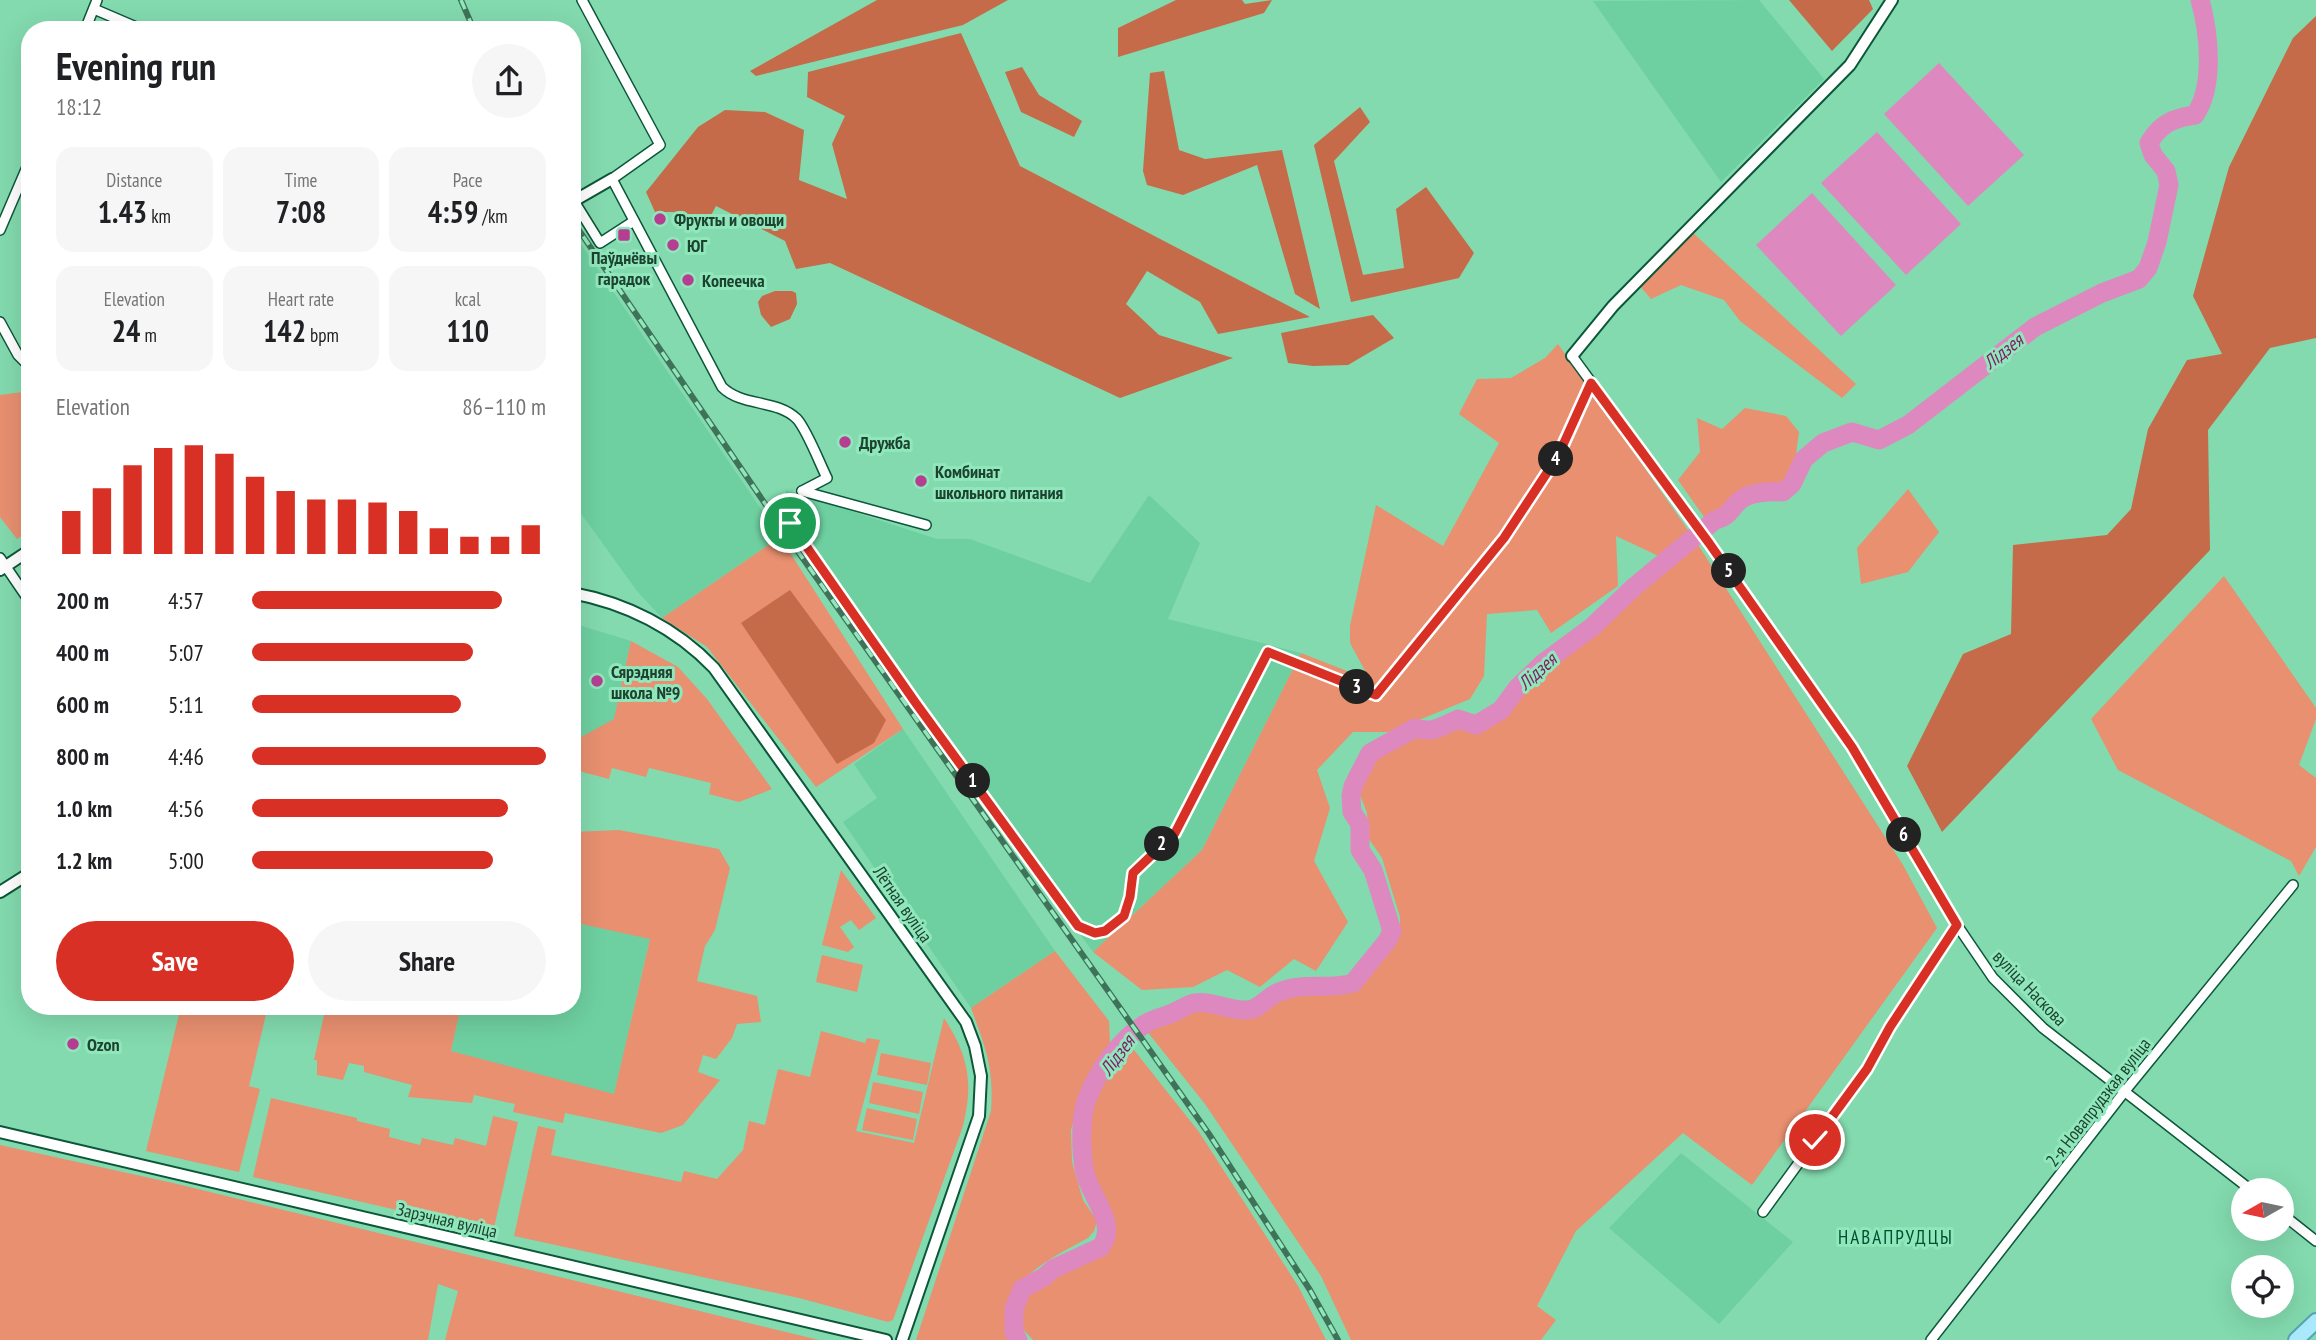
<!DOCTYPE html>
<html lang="en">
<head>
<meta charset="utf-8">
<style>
  body { margin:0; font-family:"PT Sans Narrow",sans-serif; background:#f6f6f6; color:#202124; height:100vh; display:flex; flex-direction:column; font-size:26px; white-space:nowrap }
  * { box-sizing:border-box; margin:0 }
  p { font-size:23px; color:#757577 }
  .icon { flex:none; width:38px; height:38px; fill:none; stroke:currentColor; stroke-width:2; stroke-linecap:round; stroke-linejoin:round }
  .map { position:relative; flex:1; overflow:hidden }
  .panel { position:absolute; left:21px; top:21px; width:560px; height:994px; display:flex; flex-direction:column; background:#fff; border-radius:28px; box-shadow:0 7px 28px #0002 }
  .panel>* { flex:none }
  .needle { width:46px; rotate:261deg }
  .controls { position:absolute; left:2231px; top:1178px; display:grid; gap:14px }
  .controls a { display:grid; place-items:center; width:63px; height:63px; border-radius:50%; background:#fff; box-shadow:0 7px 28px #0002; font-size:35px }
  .pin { position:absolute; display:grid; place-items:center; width:60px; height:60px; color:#fff; margin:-30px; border:4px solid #fff; border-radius:50%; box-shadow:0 2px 7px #0007 }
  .km { position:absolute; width:35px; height:35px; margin:-18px; border-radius:50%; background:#222; color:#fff; font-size:19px; line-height:35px; text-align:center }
  .round { display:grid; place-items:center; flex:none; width:74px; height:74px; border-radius:37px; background:#f6f6f6 }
  .summary { display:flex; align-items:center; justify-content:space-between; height:119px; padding:0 35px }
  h1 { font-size:38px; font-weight:800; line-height:52px }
  .figures { display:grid; grid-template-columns:repeat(3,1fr); gap:10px; height:119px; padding:7px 35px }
  .figures div { display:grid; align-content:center; border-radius:18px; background:#f6f6f6; text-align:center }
  .figures b { font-size:30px; font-weight:800 }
  .figures small { font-size:19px; font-weight:400 }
  .figures p { font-size:19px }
  .chart { height:196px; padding:14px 35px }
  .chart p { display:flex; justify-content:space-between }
  .chart svg { width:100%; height:126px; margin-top:7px; stroke:#d93025; stroke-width:6 }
  .button { display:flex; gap:14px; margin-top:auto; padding:14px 35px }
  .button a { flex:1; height:80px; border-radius:42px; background:#d93025; color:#fff; font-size:28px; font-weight:800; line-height:80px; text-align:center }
  .button a+a { background:#f6f6f6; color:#202124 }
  ul { padding:0 35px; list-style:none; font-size:23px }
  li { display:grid; grid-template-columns:112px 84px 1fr; align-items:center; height:52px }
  li i { height:18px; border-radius:9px; background:#d93025 }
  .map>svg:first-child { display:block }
</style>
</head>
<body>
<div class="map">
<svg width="2316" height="1340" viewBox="0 0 2316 1340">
  <rect width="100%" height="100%" fill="#83daae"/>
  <!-- built -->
  <g fill="#6ed0a0">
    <path d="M1759 0 1824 79 1721 182 1593 1Z"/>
    <path d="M572 231 780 537 662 618 637 591 572 501V319L575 317 572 312Z"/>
    <path d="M786 490 937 539H970L1090 583 1149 495 1200 543 1168 619 1301 653 1202 850 1093 952 781 520Z"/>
    <path d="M572 623 631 641 614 720 572 742Z"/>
    <path d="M903 729 1055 951 971 1008 843 822 877 798 854 764Z"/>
    <path d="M572 922 650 938 614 1095 451 1051 461 1006H572Z"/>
    <path d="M1681 1153 1793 1242 1719 1324 1609 1228Z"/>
  </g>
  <!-- green -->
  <g fill="#e89070">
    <path d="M1692 232 1856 384 1842 398 1740 321 1724 300 1681 285 1651 299 1639 285Z"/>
    <path d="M1558 344 1695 540 1903 865 1937 928 1752 1185 1683 1133 1576 1231 1537 1306 1556 1320 1541 1340H1351L1321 1276 1205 1104 1146 1030 1192 1007 1227 1011 1250 1009 1276 994 1304 988 1338 989 1353 987 1400 931V917L1382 858 1369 839 1367 813 1359 792C1372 765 1378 739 1412 733 1435 729 1432 736 1454 721L1474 727 1489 723 1501 714 1521 687 1597 629 1667 560 1616 536 1618 586 1551 633 1537 610 1487 614 1484 676 1470 699 1390 732H1353L1317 770 1330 808 1314 861 1348 922 1316 971 1294 959 1260 987 1227 970 1193 987 1142 990 1093 952 1202 850 1301 653 1370 680 1350 643V626L1376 505 1443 546 1499 443 1459 414 1477 379 1511 378 1545 358Z"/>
    <path d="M30 391V531L17 539 0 517V395Z"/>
    <path d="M1745 408 1786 416 1799 432 1792 484 1783 492 1768 491 1740 499 1726 517 1715 520 1709 524 1678 480 1700 452 1697 418 1722 429Z"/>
    <path d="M1908 489 1939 532 1908 572 1861 584 1857 548Z"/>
    <path d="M780 537 903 729 816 787 707 647 662 618Z"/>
    <path d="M2224 576 2316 708V719L2299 765 2316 778V847L2299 876 2291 861 2118 770 2091 719Z"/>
    <path d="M631 641 678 667 707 699 772 789 739 802 709 794 711 783 649 768 646 777 612 768 609 779 575 770 572 778V742L614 719Z"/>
    <path d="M619 830 719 849 730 868 715 930 705 946 697 981 757 996 761 1022 737 1024 732 1038 716 1059 703 1055 698 1072 720 1080 683 1125 661 1133 565 1113 563 1123 513 1112 515 1104 474 1095 472 1103 408 1097 412 1085 364 1072V1066L349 1063 343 1080 317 1075V1060H314L326 1006H461L451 1051 614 1094 650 939 572 922V832Z"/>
    <path d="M841 870 876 918 859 930 851 920 840 927 854 947 848 952 822 945Z"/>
    <path d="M1055 951 1109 1021 1110 1044 1082 1093 1071 1130 1072 1162 1083 1200 1097 1221 1094 1231 1088 1238C1051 1258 988 1287 1012 1340H916L991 1111C994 1068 986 1049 971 1008Z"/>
    <path d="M822 955 863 965 857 992 816 982Z"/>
    <path d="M181 1006H268L249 1086 260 1089 239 1172 146 1151Z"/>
    <path d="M944 1018C969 1056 974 1084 962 1129L893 1320 888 1322 799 1298 514 1236 538 1126 556 1130 551 1155 681 1182 684 1171 717 1179 743 1150 749 1121 765 1125 778 1069 810 1077 821 1031 865 1043 867 1038 880 1040 856 1131 914 1143Z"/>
    <path d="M1134 1050 1199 1132 1298 1286 1326 1340H1033L1019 1325 1021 1304 1044 1280 1079 1264 1106 1247C1108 1237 1112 1224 1110 1215 1107 1195 1091 1180 1088 1160 1082 1132 1099 1085 1116 1062 1120 1057 1128 1054 1134 1050Z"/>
    <path d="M881 1053 931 1063 927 1085 877 1075Z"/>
    <path d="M873 1082 923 1092 919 1114 869 1103Z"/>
    <path d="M271 1098 357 1118V1121L390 1129 389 1137 420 1145 422 1138 453 1145 455 1138 486 1146 493 1116 518 1122 493 1232 253 1177Z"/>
    <path d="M867 1108 917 1119 913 1140 862 1130Z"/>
    <path d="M0 1145 173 1183 819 1340H445L458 1291 438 1284 428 1340H0Z"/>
  </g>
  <!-- forest -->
  <g fill="#c56b49">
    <path d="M877 0H1008L963 25 756 76 750 71Z"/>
    <path d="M1176 0H1242L1245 4 1272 0 1264 13 1118 57V28Z"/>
    <path d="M1789 0H1869L1873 9 1832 51Z"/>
    <path d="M2316 16V338L2270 348 2208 430 2210 550 1942 832 1907 766 1963 654 2011 634 2013 545 2107 535 2131 509 2148 429 2187 360 2222 354 2193 296 2229 167 2293 38Z"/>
    <path d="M961 33 1020 166 1310 317 1218 334 1200 302 1147 271 1126 304 1159 335 1233 358 1120 398 830 263 796 269 785 241 716 206 706 225 673 212H655L646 192 698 127 725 110 765 112 804 130 799 180 847 199 832 144 845 116 807 97 808 72Z"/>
    <path d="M1022 67 1039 95 1082 121 1074 137 1021 112 1005 72Z"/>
    <path d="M1164 71 1179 150 1205 159 1282 150 1320 309 1295 294 1257 165 1183 195 1147 185 1143 171 1150 73Z"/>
    <path d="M1360 107 1370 122 1334 161 1363 275 1404 268 1396 209 1426 187 1474 253 1459 278 1351 302 1314 145Z"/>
    <path d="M775 291H792L796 293 797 304 790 319 771 327 761 315 758 302 762 296Z"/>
    <path d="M1373 315 1394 338 1348 365 1313 366 1288 363 1281 333Z"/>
    <path d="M790 590 886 720 874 743 837 764 741 623Z"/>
  </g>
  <!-- water -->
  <g fill="#dd89c0">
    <path d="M1939 63 2024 155 1968 206 1884 114Z"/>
    <path d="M1877 132 1961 224 1906 275 1821 183Z"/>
    <path d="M1812 193 1896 285 1841 336 1756 245Z"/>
  </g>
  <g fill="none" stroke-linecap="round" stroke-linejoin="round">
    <!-- river -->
    <path stroke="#dd89c0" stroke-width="19" d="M1018 1340 1014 1332V1309L1022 1289 1044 1277 1053 1269 1101 1247C1119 1221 1087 1194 1084 1168 1081 1150 1080 1116 1087 1099 1097 1072 1120 1039 1145 1024 1152 1019 1162 1017 1170 1014 1178 1011 1186 1005 1194 1003 1211 1000 1229 1011 1247 1010 1261 1009 1267 996 1279 992 1302 982 1329 990 1353 983L1387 941 1392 931 1373 870 1360 850V824L1352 812 1351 796 1353 786 1370 753 1415 728C1431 734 1443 726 1458 719L1476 725 1501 710 1518 687 1542 664 1592 627 1635 586 1715 520C1730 516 1728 512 1738 502 1748 492 1770 491 1783 492L1792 484 1804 459 1823 443 1852 432 1879 440 1908 425 2035 327 2102 293 2139 279 2148 268 2157 242 2169 185 2166 171 2153 155 2149 143C2160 124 2173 118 2195 115 2215 86 2209 32 2200 0"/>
    <!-- minor casing -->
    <g stroke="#0c5639" stroke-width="12">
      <g id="minor">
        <path d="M582 0 660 145 612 179 722 387C742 407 777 399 797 419 807 430 820 464 827 478L802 491"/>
        <path d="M94 9 143 30"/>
        <path d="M85 30 97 0"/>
        <path d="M574 201 600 243 634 221"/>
        <path d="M0 230 30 160"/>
        <path d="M0 322 18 355 30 367"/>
        <path d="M1572 356 1692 520 1852 747 1957 925 1993 978 2043 1028 2251 1190"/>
        <path d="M802 491 926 525"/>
        <path d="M790 523 915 702 1078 926 1095 933 1105 931 1124 916 1128 907 1133 873 1175 833 1268 652 1376 695 1504 538 1558 456 1591 383"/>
        <path d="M0 558 30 602"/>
        <path d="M1763 1212 1867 1069 1890 1027 1957 925"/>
        <path d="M2282 1214 2316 1241"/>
        <path d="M1931 1340 2125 1091 2293 885"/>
      </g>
    </g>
    <!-- tertiary casing -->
    <g stroke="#0c5639" stroke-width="14">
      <g id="tertiary">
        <path d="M572 202 612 179"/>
        <path d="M1572 356 1613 306 1850 65 1892 0"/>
        <path d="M0 570 30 550"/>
        <path d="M572 593C626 603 676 628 714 668L966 1022 975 1046 981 1076 979 1116 902 1340"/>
        <path d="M0 892 30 873"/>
        <path d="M0 1132 886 1340"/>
      </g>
    </g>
    <!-- primary casing -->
    <g stroke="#54a4b3" stroke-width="18">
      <path id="primary" d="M2296 1340 2316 1321"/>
    </g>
    <!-- minor -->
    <use href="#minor" stroke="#fff" stroke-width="9"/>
    <!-- tertiary -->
    <use href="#tertiary" stroke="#fff" stroke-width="10"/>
    <!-- primary -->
    <use href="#primary" stroke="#aae8fc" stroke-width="14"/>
    <!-- rail casing -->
    <g stroke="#3e7359" stroke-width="6">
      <g id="rail">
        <path d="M461 0 474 30"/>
        <path d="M572 220 787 536 1209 1134 1310 1290 1338 1340"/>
      </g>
    </g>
    <!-- rail -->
    <use href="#rail" stroke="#90e7bb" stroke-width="3.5" stroke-dasharray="10" stroke-linecap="butt"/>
  </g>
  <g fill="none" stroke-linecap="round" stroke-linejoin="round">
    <!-- route casing -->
    <g stroke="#fff" stroke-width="14">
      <path id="route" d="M790 523 915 702 1078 926 1095 933 1105 931 1124 916 1130 897 1133 873 1175 833 1268 652 1376 695 1504 538 1558 456 1591 383 1709 543 1852 747 1957 925 1890 1027 1867 1069 1815 1140"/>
    </g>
    <!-- route -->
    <use href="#route" stroke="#d93025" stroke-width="9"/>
  </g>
  <!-- markers -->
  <g fill="#b53e93" stroke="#90e7bb" stroke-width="2.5">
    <circle cx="660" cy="219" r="7"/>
    <rect x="617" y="228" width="14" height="14" rx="3.5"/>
    <circle cx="673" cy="245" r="7"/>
    <circle cx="688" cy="280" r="7"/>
    <circle cx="845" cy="442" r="7"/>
    <circle cx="921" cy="481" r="7"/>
    <circle cx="597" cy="681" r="7"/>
    <circle cx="73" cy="1044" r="7"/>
  </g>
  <g text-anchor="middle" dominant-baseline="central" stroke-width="6" stroke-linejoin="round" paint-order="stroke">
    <!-- poi labels -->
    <g font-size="18" font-weight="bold" fill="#1d4230" stroke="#90e7bb" text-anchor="start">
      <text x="674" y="219">Фрукты и овощи</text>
      <text x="687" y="245">ЮГ</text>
      <text x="624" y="257" text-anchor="middle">Паўднёвы<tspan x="624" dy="21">гарадок</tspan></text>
      <text x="702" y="280">Копеечка</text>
      <text x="859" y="442">Дружба</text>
      <text x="935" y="471">Комбинат<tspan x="935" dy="21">школьного питания</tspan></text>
      <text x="611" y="671">Сярэдняя<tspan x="611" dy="21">школа №9</tspan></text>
      <text x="87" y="1044">Ozon</text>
    </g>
    <!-- street labels -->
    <g font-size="18" fill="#1d4230" stroke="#90e7bb">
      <text transform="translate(903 904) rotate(55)">Лётная вуліца</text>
      <text transform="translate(2030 988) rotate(46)">вуліца Наскова</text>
      <text transform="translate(2098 1102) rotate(-52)">2-я Новапрудзкая вуліца</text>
      <text transform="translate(447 1220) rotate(13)">Зарэчная вуліца</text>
    </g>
    <!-- water labels -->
    <g font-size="19" font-style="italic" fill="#811f67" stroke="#90e7bb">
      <text transform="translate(2003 351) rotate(-38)">Лідзея</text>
      <text transform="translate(1537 671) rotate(-42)">Лідзея</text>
      <text transform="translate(1117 1055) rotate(-53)">Лідзея</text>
    </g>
    <!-- neighbourhood labels -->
    <g font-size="19" letter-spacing="2" fill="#004f32" stroke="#90e7bb">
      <text x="1896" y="1237">НАВАПРУДЦЫ</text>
    </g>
  </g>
</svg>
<div class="controls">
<a><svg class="needle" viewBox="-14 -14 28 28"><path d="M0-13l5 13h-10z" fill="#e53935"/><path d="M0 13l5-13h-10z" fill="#757577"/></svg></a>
<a><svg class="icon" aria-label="locate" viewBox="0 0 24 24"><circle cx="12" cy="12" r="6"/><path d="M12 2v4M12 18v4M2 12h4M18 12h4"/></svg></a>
</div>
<div class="pin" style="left:790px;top:523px;background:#1e9e55"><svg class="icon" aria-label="arrive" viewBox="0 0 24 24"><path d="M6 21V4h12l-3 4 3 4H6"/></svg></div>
<div class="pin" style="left:1815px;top:1140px;background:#d93025"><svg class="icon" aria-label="check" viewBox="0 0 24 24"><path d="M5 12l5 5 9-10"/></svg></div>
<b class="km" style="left:973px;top:781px">1</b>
<b class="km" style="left:1162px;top:844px">2</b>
<b class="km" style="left:1357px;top:687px">3</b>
<b class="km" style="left:1556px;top:459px">4</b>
<b class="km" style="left:1729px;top:571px">5</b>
<b class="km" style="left:1904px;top:835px">6</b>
<section class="panel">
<div class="summary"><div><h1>Evening run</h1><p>18:12</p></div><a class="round"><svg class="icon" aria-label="share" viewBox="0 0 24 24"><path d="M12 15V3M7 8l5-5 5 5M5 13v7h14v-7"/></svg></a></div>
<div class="figures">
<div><p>Distance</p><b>1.43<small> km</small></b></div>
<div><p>Time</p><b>7:08</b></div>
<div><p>Pace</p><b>4:59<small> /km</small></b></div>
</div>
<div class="figures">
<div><p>Elevation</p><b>24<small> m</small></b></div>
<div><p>Heart rate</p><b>142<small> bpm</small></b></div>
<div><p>kcal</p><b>110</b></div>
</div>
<div class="chart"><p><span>Elevation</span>86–110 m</p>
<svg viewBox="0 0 160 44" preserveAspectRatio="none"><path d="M5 44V29M15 44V21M25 44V13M35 44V7M45 44V6M55 44V9M65 44V17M75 44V22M85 44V25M95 44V25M105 44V26M115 44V29M125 44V35M135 44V38M145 44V38M155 44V34"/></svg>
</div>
<ul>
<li><b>200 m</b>4:57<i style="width:85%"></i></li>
<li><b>400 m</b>5:07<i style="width:75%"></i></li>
<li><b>600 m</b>5:11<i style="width:71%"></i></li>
<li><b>800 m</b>4:46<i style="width:100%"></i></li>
<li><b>1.0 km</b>4:56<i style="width:87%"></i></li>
<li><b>1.2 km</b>5:00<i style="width:82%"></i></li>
</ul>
<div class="button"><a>Save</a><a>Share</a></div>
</section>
</div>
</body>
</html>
